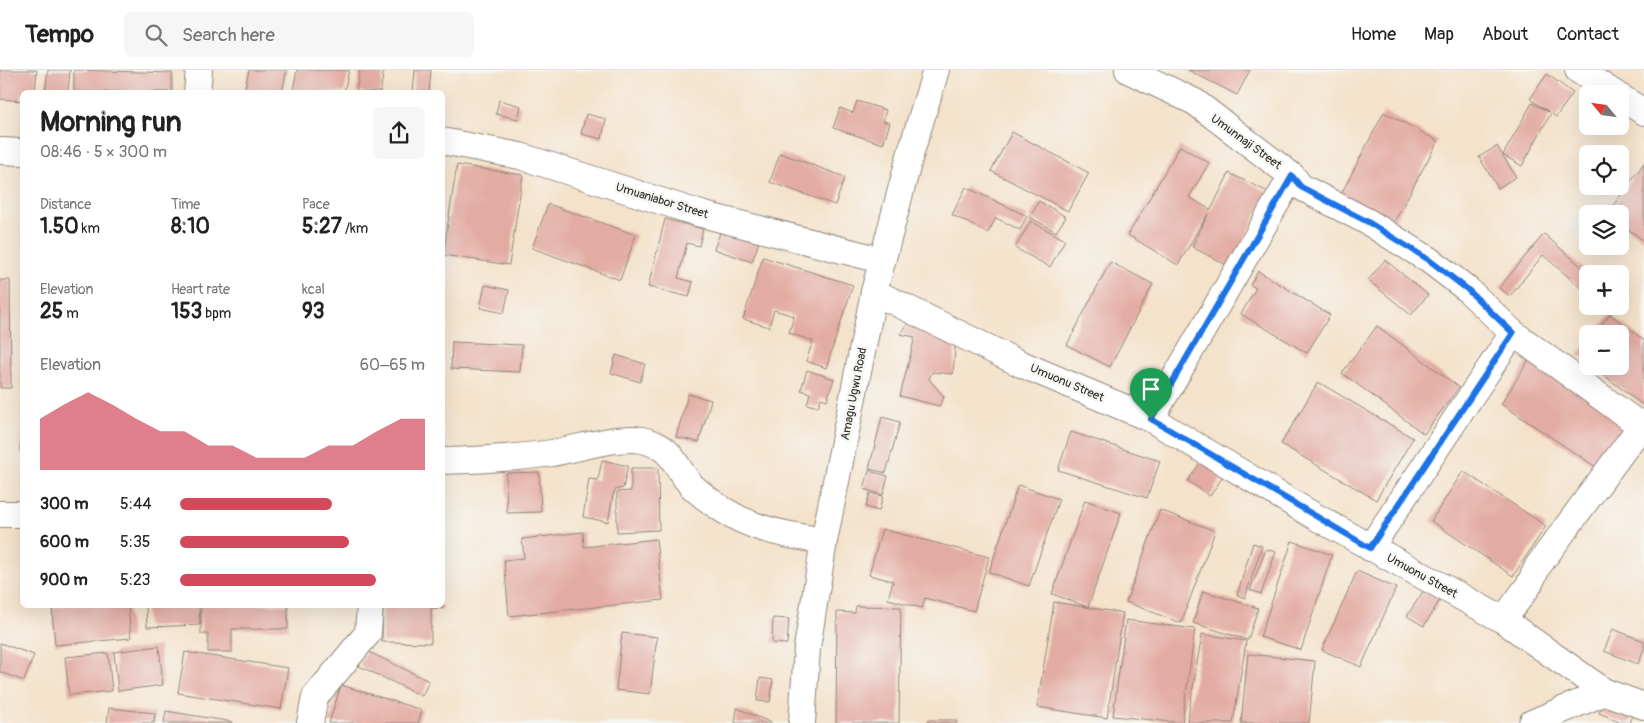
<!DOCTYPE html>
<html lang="en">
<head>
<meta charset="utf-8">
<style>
  body { margin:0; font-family:Pangolin,sans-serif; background:#f6f6f6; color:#222; height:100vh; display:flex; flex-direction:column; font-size:19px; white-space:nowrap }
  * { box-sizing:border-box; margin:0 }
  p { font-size:16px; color:#767676 }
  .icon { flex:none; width:28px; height:28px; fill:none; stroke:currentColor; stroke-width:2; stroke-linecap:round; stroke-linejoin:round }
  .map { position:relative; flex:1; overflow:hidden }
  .drawer { position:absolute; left:20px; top:20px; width:425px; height:518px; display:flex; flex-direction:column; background:#fff; border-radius:8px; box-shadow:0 5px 20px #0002 }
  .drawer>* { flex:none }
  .needle { width:32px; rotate:299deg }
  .fabs { position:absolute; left:1579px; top:15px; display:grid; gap:10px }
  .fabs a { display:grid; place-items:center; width:50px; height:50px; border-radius:8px; background:#fff; box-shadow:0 5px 20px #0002; font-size:25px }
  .pin { position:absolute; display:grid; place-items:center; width:42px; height:42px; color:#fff; margin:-51px -21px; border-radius:50% 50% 50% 0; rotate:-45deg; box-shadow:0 0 5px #0007 }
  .pin .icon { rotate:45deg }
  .round { display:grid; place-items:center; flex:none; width:52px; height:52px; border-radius:8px; background:#f6f6f6 }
  .head { display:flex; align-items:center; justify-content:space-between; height:85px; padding:0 20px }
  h1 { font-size:28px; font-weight:700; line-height:38px }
  .figures { display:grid; grid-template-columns:repeat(3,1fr); gap:8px; height:85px; padding:5px 20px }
  .figures div { display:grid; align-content:center }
  .figures b { font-size:21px; font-weight:700 }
  .figures small { font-size:14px; font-weight:400 }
  .figures p { font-size:14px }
  .chart { height:140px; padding:10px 20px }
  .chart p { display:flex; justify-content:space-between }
  .chart svg { width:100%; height:90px; margin-top:5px; fill:#d1495b; opacity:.7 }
  ul { padding:0 20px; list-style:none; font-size:16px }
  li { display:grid; grid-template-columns:80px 60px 1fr; align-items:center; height:38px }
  li i { height:12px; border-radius:6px; background:#d1495b }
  header { display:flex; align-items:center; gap:30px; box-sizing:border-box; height:70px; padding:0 25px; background:#fff; border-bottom:1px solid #e0e0e0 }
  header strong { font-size:24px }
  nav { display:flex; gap:28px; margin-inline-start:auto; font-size:18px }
  .search { width:350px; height:45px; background:#f6f6f6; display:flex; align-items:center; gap:12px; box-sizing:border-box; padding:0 18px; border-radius:8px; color:#767676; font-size:19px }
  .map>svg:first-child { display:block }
</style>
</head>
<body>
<header>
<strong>Tempo</strong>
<div class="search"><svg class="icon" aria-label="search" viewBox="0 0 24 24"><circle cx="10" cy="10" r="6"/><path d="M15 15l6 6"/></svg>Search here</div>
<nav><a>Home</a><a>Map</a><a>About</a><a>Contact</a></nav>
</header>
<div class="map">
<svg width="1644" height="653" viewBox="0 0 1644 653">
  <rect width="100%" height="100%" fill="#f6f6f2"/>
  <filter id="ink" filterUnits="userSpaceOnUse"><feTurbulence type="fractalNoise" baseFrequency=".02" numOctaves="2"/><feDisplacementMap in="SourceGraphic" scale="10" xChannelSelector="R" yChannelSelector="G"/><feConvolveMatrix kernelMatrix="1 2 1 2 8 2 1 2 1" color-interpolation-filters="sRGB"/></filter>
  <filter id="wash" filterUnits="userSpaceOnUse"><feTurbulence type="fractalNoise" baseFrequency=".0096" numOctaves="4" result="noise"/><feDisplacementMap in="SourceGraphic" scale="20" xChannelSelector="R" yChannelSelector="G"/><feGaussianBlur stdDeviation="1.12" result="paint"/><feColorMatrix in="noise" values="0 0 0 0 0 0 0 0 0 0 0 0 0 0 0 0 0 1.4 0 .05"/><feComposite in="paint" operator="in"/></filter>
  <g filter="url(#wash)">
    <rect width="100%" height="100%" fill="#f4e2ca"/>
    <g id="blocks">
      <!-- building -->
      <g fill="#e3aca3">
        <path d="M0 0H37L35 22H22V31L0 29Z"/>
        <path d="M48 0H70L68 22H45Z"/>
        <path d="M74 0 172 3V22H74Z"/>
        <path d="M249 0H287L282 22H244Z"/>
        <path d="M297 0H349L344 22H304L293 20Z"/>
        <path d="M360 0H384L380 22H356Z"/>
        <path d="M415 0H431L429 22H413Z"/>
        <path d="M1188 0H1250L1237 25Z"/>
        <path d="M1547 4 1573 23 1556 47 1551 43 1522 96 1503 85 1532 33 1549 42 1530 29Z"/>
        <path d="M499 30 521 36 518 49 496 44Z"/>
        <path d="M857 31 886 40 883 51 890 53 883 74 833 58 840 38 853 43Z"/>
        <path d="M1384 42 1438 71 1393 154 1340 126Z"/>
        <path d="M586 44 606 49 602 69 581 64Z"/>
        <path d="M1012 62 1089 103 1068 141 991 101Z"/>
        <path d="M1180 76 1209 93 1189 127 1211 140 1229 103 1268 122 1230 197 1192 177 1208 144 1178 195 1128 165Z"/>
        <path d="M1497 76 1516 107 1498 118 1479 87Z"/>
        <path d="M780 83 845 107 835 135 770 112Z"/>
        <path d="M1644 93V171L1620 153V144H1607Z"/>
        <path d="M457 95 523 105 509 195 443 185Z"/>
        <path d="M966 117 1027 146 1020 160 996 148 988 163 952 145Z"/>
        <path d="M1039 131 1066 147 1056 162 1030 147Z"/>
        <path d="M548 134 636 165 620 210 532 178Z"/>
        <path d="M665 149 703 159 699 176 687 173 678 208 693 212 689 227 648 217Z"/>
        <path d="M1031 151 1065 170 1050 197 1015 178Z"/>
        <path d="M721 160 759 172 752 192 714 179Z"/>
        <path d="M1544 164 1590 204H1588V224L1543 185 1510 226 1499 218Z"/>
        <path d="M763 187 853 215 826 298 806 291 813 271 789 263 794 246 774 240 769 257 743 249Z"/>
        <path d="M1385 190 1428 225 1411 245 1368 210Z"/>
        <path d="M1110 192 1153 214 1110 297 1067 275Z"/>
        <path d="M1258 201 1330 245 1307 283 1241 244 1256 218 1250 215Z"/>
        <path d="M0 210H10L11 318H0Z"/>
        <path d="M485 215 509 220 504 243 480 238Z"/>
        <path d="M1601 236H1616L1610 244Z"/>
        <path d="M1610 244 1644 270V336L1592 296H1620V264H1594Z"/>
        <path d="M911 250 956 265 953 304 932 302 929 309 944 327 939 336 900 326 915 267 900 264Z"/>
        <path d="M1377 256 1459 317 1424 364 1342 303Z"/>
        <path d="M452 272 522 275 520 302 451 299Z"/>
        <path d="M1588 272V292L1578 285Z"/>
        <path d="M616 285 645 294 640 312 611 303Z"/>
        <path d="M1530 288 1632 356 1602 401 1501 334Z"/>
        <path d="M807 300 834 309 827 330 821 328 818 337 807 334 810 323 801 320Z"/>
        <path d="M1318 312 1413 368 1376 430 1281 374Z"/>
        <path d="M688 324 711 330 699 372 676 367Z"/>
        <path d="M882 347 900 352 886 403 869 399Z"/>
        <path d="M21 362H22V382H20Z"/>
        <path d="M1071 362 1160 391 1147 428 1058 400Z"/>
        <path d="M602 390 628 396 623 418 615 420 613 425 608 452 583 447 589 409 598 410Z"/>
        <path d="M1201 391 1223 406 1210 426 1188 411Z"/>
        <path d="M631 398H658L659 460 617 462V422L631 421Z"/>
        <path d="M869 401 888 406 883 425 864 419Z"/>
        <path d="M1463 401 1546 456 1513 506 1431 451Z"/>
        <path d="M539 402 541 442 507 443 506 403Z"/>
        <path d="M1018 415 1059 429 1029 516 989 502Z"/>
        <path d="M870 423 883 426 879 441 866 437Z"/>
        <path d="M1085 430 1121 443 1088 537 1052 524Z"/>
        <path d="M1160 440 1215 461 1181 553 1126 532Z"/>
        <path d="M882 459 989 487 974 541 925 528 922 538 888 529 893 511 869 505Z"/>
        <path d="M583 462 584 477 656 469 663 530 509 546 504 490 524 488 522 469Z"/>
        <path d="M1292 471 1332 485 1301 580 1260 567Z"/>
        <path d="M1253 473 1262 476 1245 528 1237 525Z"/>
        <path d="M1266 479 1276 482 1261 524 1250 520Z"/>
        <path d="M1357 501 1396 518 1361 597 1322 580Z"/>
        <path d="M1429 512 1445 522 1424 556 1407 546Z"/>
        <path d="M1203 521 1258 538 1248 570 1193 553Z"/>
        <path d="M1054 532 1123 543 1107 648 1037 637Z"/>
        <path d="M68 535H128L131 568 55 575 52 538Z"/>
        <path d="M146 535H199L200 555 147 557Z"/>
        <path d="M201 535H288V559H232V582H208V564H201Z"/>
        <path d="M383 535H443V539L431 538V573L382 572Z"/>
        <path d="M856 536 901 537 899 653H836L837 542 855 543Z"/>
        <path d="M773 548 789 549 787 574 772 573Z"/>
        <path d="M1126 550 1195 559 1182 653 1113 646Z"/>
        <path d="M1613 559 1644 571V579L1638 594 1604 581Z"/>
        <path d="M622 563 657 567 650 624 616 620Z"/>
        <path d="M1202 564 1246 571 1233 653H1187Z"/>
        <path d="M0 573 34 585 24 611 0 602Z"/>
        <path d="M159 576 163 615 118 621 114 582Z"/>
        <path d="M367 581 429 611 422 626 359 596Z"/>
        <path d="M185 582 288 598 281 639 178 623Z"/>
        <path d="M108 583 112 621 69 625 65 587Z"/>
        <path d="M1248 584 1315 591 1309 653H1241Z"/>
        <path d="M760 608 773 610 770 632 757 631Z"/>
        <path d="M341 615 422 640 418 653H329Z"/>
        <path d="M1607 625 1636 636 1629 653H1624L1599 643Z"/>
        <path d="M109 638 155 643 154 653H107Z"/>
        <path d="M737 638 772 653H735Z"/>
        <path d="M166 641 233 652V653H164Z"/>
        <path d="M928 650H957V653H929Z"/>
      </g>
    </g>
  </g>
  <g filter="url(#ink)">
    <use href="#blocks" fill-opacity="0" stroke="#90867a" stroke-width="1"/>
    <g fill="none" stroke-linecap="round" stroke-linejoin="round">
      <!-- minor casing -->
      <g stroke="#90867a" stroke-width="28">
        <g id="minor">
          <path d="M1128 0 1195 32 1292 106 1301 117 1368 152 1429 190 1467 219 1513 263 1370 478"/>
          <path d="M1578 0 1615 24"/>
          <path d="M197 22 199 0"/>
          <path d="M1620 27 1644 42"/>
          <path d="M442 71 520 86 701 144 881 190"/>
          <path d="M0 81 22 82"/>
          <path d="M874 222 1021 294 1151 349 1316 447 1503 550 1605 622 1644 636"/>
          <path d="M1513 263 1641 356"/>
          <path d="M1151 349 1292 106"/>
          <path d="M442 391C479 390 516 388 552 383 575 379 621 365 642 370 677 378 674 399 693 417 736 456 769 462 824 471"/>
          <path d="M0 444H22"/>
          <path d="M1503 550 1529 515 1538 496 1644 352"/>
          <path d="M310 653 315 627 368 563 370 535"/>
          <path d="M802 653 807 578 824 471 874 222 911 82 936 0"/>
          <path d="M1532 653 1605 622"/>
        </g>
      </g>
      <!-- minor -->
      <use href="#minor" stroke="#fff" stroke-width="26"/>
    </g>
  </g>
  <g fill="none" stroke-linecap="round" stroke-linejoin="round" filter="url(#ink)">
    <!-- route casing -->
    <g stroke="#fff" stroke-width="10">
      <path id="route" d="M1292 106 1301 117 1368 152 1429 190 1467 219 1513 263 1370 478 1151 349Z"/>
    </g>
    <!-- route -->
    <use href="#route" stroke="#1a73e8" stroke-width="6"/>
  </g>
  <g text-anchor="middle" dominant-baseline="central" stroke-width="5" stroke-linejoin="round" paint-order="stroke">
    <!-- street labels -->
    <g font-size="12" fill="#2b2b2b" stroke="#f6f6f2">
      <text transform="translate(1246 72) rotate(36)">Umunnaji Street</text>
      <text transform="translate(662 131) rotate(17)">Umuaniabor Street</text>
      <text transform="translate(1067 313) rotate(23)">Umuonu Street</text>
      <text transform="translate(854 324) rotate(-79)">Amagu Ugwu Road</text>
      <text transform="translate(1422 506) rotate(29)">Umuonu Street</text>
    </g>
  </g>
</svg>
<div class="fabs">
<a><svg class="needle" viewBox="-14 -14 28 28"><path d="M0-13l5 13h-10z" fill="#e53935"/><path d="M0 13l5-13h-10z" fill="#767676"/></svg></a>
<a><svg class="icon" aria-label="locate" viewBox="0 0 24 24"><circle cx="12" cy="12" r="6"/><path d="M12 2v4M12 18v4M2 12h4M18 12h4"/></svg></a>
<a><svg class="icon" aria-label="layers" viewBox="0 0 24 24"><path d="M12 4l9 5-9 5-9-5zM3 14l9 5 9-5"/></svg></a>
<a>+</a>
<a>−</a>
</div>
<div class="pin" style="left:1151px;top:349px;background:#1e9e55"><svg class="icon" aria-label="arrive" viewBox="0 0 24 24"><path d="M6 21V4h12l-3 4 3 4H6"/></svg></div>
<section class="drawer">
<div class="head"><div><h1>Morning run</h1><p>08:46 · 5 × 300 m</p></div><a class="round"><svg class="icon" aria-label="share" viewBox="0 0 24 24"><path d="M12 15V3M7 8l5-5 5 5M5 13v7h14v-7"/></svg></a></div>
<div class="figures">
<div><p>Distance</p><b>1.50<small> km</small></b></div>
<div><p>Time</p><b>8:10</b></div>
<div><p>Pace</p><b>5:27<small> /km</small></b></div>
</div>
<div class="figures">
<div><p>Elevation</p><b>25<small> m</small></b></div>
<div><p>Heart rate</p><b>153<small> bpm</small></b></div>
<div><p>kcal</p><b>93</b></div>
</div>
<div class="chart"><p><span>Elevation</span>60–65 m</p>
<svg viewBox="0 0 160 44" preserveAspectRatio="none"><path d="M0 44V19L10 12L20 6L30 12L40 19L50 25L60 25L70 32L80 32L90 38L100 38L110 38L120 32L130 32L140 25L150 19L160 19V44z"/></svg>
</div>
<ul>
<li><b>300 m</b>5:44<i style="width:62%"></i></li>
<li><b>600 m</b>5:35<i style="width:69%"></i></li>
<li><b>900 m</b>5:23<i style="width:80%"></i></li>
</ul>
</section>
</div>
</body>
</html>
